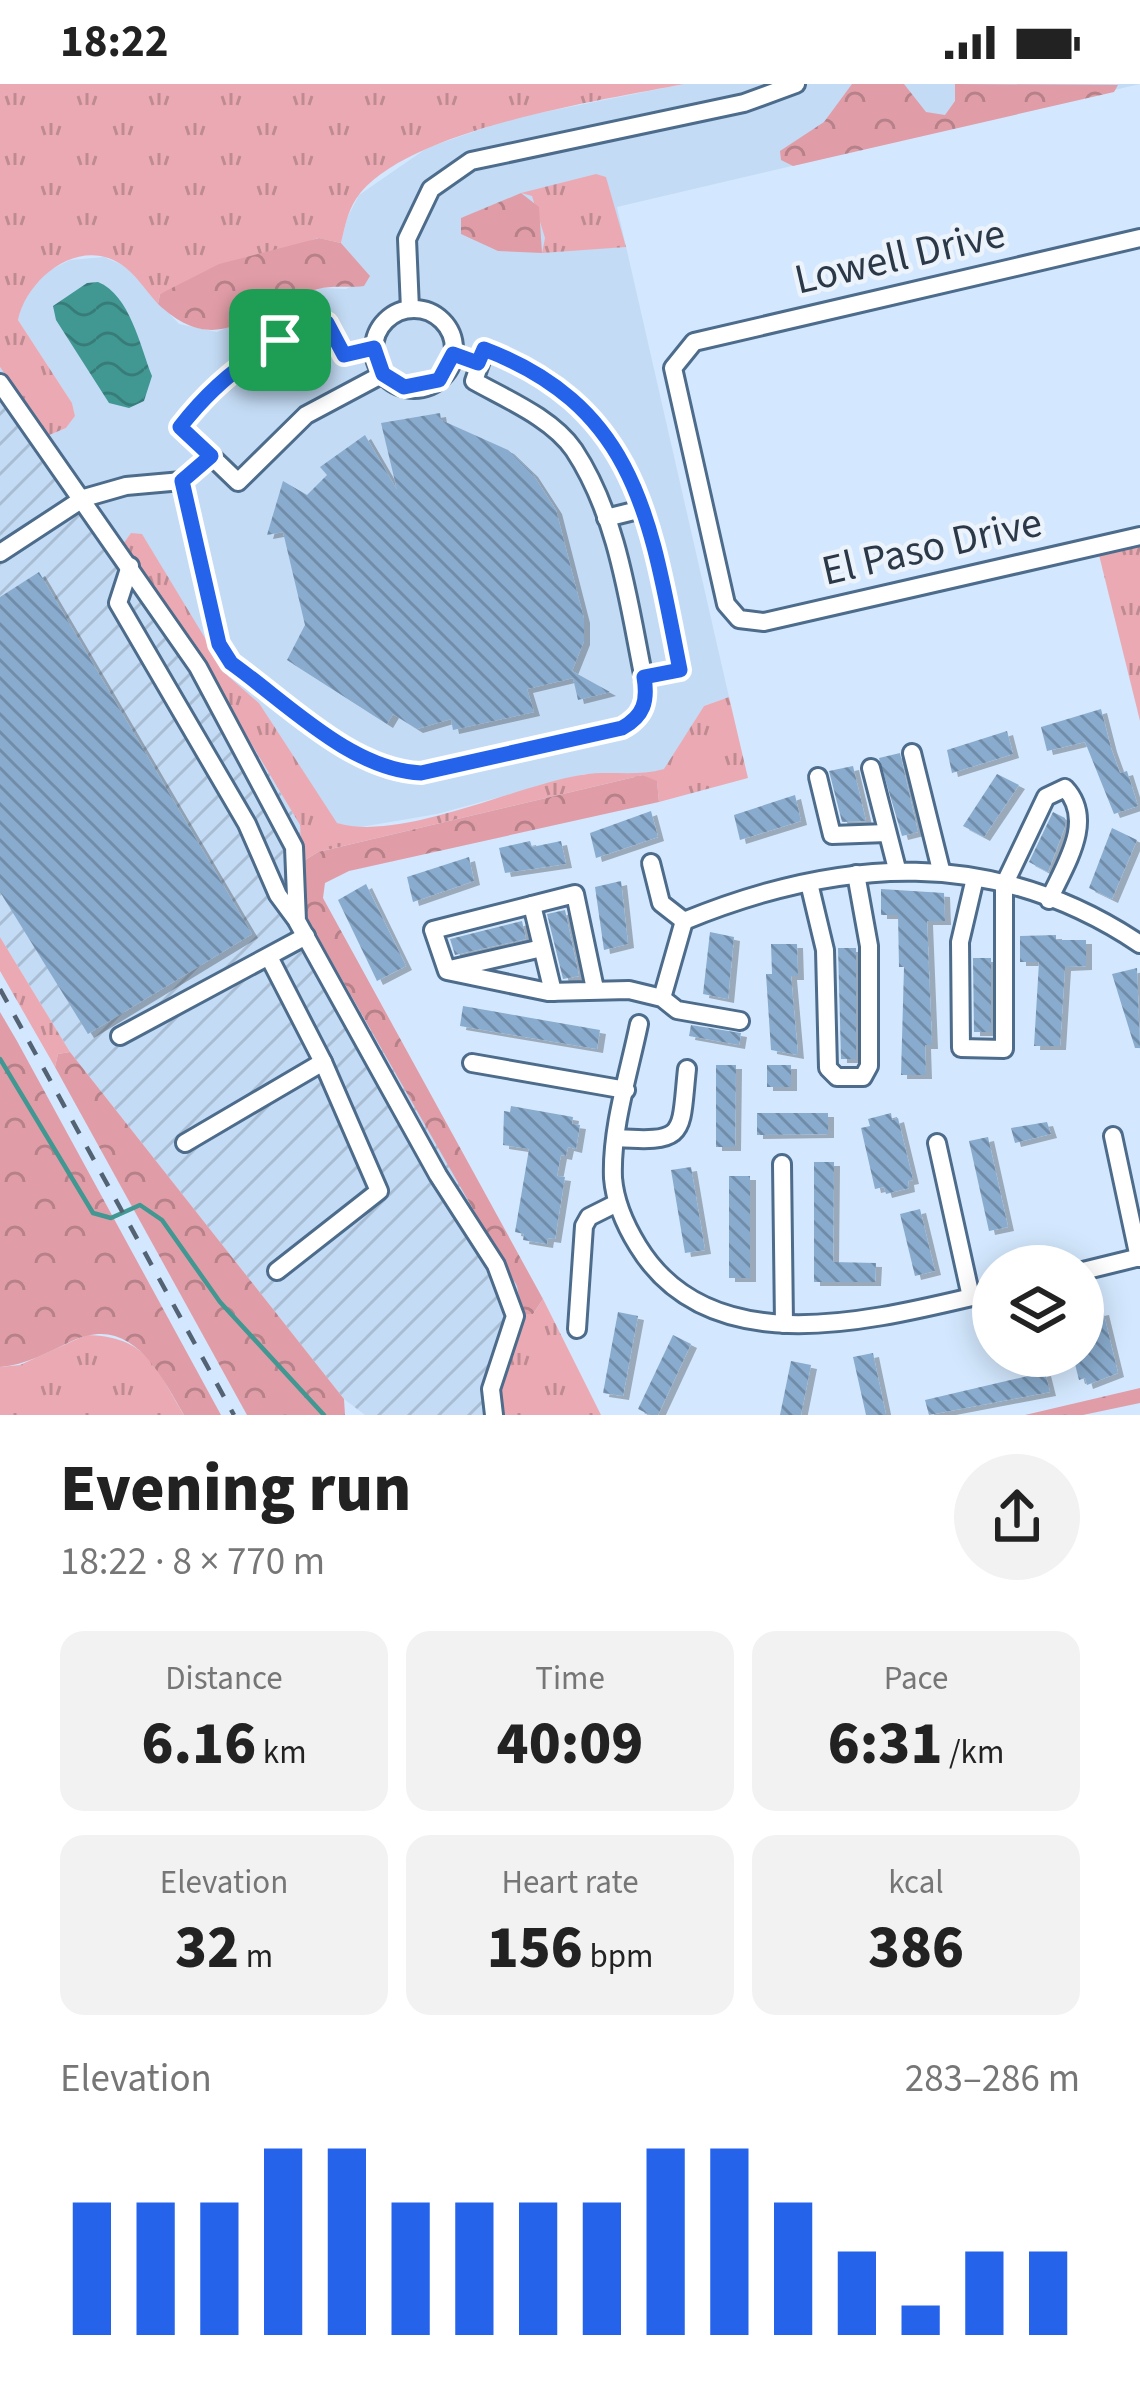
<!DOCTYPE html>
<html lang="en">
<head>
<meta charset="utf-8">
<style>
  body { margin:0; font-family:"Source Sans 3",sans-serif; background:#f2f2f2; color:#222; height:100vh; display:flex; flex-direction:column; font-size:45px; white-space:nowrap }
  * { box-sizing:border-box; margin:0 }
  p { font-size:39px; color:#767676 }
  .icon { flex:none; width:66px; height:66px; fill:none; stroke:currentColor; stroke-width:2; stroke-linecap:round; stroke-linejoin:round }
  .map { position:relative; height:1331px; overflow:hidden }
  .sheet { display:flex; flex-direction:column; background:#fff; flex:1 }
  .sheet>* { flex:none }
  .fabs { position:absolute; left:972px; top:1161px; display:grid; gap:24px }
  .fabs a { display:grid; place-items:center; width:132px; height:132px; border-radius:50%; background:#fff; box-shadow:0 6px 30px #0003; font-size:60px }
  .pin { position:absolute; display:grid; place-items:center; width:102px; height:102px; color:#fff; margin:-51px; border-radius:24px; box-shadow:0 6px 18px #0006 }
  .round { display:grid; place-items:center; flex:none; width:126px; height:126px; border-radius:63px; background:#f2f2f2 }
  .headline { display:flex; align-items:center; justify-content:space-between; height:204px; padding:0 60px }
  h1 { font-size:66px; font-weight:800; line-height:90px }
  .stats { display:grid; grid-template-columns:repeat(3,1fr); gap:18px; height:204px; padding:12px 60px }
  .stats div { display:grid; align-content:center; border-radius:24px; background:#f2f2f2; text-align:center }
  .stats b { font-size:60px; font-weight:800 }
  .stats small { font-size:33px; font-weight:400 }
  .stats p { font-size:33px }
  .chart { height:336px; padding:24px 60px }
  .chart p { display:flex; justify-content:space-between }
  .chart svg { width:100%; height:216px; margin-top:12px; stroke:#2563eb; stroke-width:6 }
  .status { display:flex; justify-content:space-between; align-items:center; height:84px; padding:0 60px; background:#fff; direction:ltr }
  .status svg { height:33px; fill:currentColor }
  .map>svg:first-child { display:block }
</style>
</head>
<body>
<div class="status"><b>18:22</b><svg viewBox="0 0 49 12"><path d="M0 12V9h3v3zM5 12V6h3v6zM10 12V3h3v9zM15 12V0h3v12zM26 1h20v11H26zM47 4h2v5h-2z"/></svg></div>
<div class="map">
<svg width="1140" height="1331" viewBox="0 0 1140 1331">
  <defs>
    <pattern id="industrial-furrows" width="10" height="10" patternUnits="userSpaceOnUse" patternTransform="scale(3)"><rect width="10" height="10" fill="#c3dbf4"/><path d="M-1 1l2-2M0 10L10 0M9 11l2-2" fill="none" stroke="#a8bdd3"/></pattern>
    <pattern id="grass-tufts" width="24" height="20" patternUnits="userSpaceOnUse" patternTransform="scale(3)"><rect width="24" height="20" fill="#ebaab3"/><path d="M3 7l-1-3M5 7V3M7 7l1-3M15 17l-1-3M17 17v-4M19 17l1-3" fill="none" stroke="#bf8b93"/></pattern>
    <pattern id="forest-crowns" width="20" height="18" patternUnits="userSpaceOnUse" patternTransform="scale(3)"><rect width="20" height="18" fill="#e19da7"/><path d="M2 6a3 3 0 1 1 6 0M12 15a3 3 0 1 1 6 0" fill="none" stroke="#b7818a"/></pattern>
    <pattern id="water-waves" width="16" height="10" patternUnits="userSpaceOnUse" patternTransform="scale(3)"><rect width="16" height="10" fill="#419792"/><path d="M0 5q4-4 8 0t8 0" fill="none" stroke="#377c79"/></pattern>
    <pattern id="building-back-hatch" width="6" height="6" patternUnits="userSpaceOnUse" patternTransform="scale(3)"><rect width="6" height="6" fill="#89abcd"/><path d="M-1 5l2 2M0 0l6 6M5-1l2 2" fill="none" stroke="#708ca8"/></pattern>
    <filter id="shadow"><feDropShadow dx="6" dy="4" stdDeviation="0" flood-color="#0004"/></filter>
  </defs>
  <rect width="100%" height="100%" fill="#d3e8fe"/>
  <!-- built -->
  <path fill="#c3dbf4" d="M684 0H1140L617 123 729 613 704 622 665 685 643 691 584 690 437 730 355 744 336 739 259 619 228 592 131 450 123 460 47 352 66 344 75 332 72 319 18 236 23 213 38 192 70 176 104 173 125 182 179 240 217 248 321 204 346 205 369 192 341 159 347 134 359 111 427 64 510 35Z"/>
  <!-- industrial -->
  <path fill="url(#industrial-furrows)" d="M0 283 185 549 300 741 304 829 518 1202 522 1230 502 1290 501 1331H365L344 1315 70 968 0 853Z"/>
  <!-- grass -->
  <g fill="url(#grass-tufts)">
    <path d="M0 0H684C604 16 403 45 356 115 347 129 345 143 341 159L318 154 160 210 158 220C148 209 138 194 126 184 83 149 27 193 18 236L72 319 75 332 66 344 47 352 0 283Z"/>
    <path d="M596 90 606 93 626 163 542 169 545 154 532 112 521 109Z"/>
    <path d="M131 449 142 450 228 592 259 619 337 739C401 758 514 702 581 691 609 686 636 693 664 685L704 622 729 613 748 694 659 718 657 698 643 691 318 768 302 778 300 741 185 549 123 460Z"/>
    <path d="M1140 462V637L1099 471Z"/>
    <path d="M0 853 70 968 58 970 55 983 0 887Z"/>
    <path d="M543 1215 601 1331H501L497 1311 522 1230H533Z"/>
    <path d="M86 1251C147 1252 156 1284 184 1331H0V1283L20 1281Z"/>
  </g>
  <!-- forest -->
  <g fill="url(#forest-crowns)">
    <path d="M852 0H904L926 28 945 31 955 17V0L1118 1 1114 8 793 82 781 76 780 67 824 38Z"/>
    <path d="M521 109 539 123 542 169 498 167 461 150V134Z"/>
    <path d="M319 154 341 159 370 192 364 202C349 204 332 201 318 205 253 223 220 278 158 220L160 210 219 180Z"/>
    <path d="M643 691 657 697 659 718 349 787 325 799 323 814 543 1215 533 1230H522L517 1202 304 829 302 778 318 768Z"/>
    <path d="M0 928 17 957 221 1331H184C159 1288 131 1230 72 1257 48 1268 26 1281 0 1283Z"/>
    <path d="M70 968 344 1315 345 1331H247L55 983 58 970Z"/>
    <path d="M1140 1304V1319L1083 1331H1025Z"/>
  </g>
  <!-- water -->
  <path fill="url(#water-waves)" d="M98 198C130 211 140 262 152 292L144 317 129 324 109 319 56 236 53 222 87 199Z"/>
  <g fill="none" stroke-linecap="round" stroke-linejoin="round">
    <!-- stream -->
    <path stroke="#419792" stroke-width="4.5" d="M0 975 93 1129 111 1134 140 1121 162 1136 220 1218 324 1331"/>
  </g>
  <!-- building -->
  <g fill="url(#building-back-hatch)" filter="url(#shadow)">
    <path d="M440 329 441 336 508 366 532 389 556 426 584 535V557L572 587 610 608 578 616 573 594 527 605 534 628 453 646 451 635 417 645 393 630 387 640 287 576 305 541 283 448 267 451 283 397 307 411 327 391 320 383 365 351 397 406 381 339Z"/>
    <path d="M39 488 252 850 88 950 0 808V513Z"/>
    <path d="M1101 625 1111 664 1120 689 1127 687 1138 722 1114 730 1085 658 1047 667 1041 643Z"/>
    <path d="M1007 647 1013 670 952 689 947 666Z"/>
    <path d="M900 669 918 748 902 752 879 674Z"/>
    <path d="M853 682 866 737 842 738 829 687Z"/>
    <path d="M997 690 1019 701 984 753 963 742Z"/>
    <path d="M795 711 801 737 740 756 734 731Z"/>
    <path d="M651 727 658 753 596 774 590 749Z"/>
    <path d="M1053 728 1065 734V743L1048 788 1029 778Z"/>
    <path d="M1112 744 1137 756 1112 815 1089 804Z"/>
    <path d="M530 757 532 763 561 757 566 780 505 789 499 764Z"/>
    <path d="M469 773 474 797 413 818 407 793Z"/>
    <path d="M621 797 628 860 604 866 595 803Z"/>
    <path d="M366 800 406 882 377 897 338 816Z"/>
    <path d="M881 805 944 809 945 837H927L932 961H925L926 991H901L904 883H899L898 831H881Z"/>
    <path d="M565 826 579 892 563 895 547 830Z"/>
    <path d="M522 837 526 855 455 871 450 855Z"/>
    <path d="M710 848 734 853 728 915 703 910Z"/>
    <path d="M1056 851V856H1086V882L1065 883 1060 962H1034L1039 878H1020V852Z"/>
    <path d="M771 860H797L798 892H791L798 971 771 966 766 890H772Z"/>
    <path d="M838 864H856V975H841Z"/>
    <path d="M973 874H991V948H974Z"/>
    <path d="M1137 884 1140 964H1135L1112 890Z"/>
    <path d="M463 922 600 946 597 965 460 942Z"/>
    <path d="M691 941 741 949 739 961 689 952Z"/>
    <path d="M716 981H736L735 1063H716Z"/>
    <rect x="767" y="981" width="24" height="22"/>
    <path d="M511 1022 573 1033 572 1040 580 1041 576 1065 568 1063 566 1072 561 1071 557 1092 565 1093 555 1155 548 1154 547 1160 523 1156 524 1150 515 1148 529 1065 503 1061 504 1027 510 1028Z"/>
    <path d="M757 1029H828V1050L757 1051Z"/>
    <path d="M891 1029 892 1036 898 1034 913 1096 908 1097 909 1104 886 1110 884 1103 875 1105 861 1044 870 1042 868 1035Z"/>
    <path d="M1047 1038 1051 1050 1015 1059 1011 1044Z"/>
    <path d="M988 1053 1008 1143 989 1147 969 1057Z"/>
    <path d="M814 1078H834L833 1178 876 1179 875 1198H814Z"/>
    <path d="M691 1083 705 1166 685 1169 671 1086Z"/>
    <rect x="729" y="1092" width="21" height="102"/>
    <path d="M920 1125 935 1187 915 1192 900 1130Z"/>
    <path d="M1083 1207 1093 1229 1103 1227 1118 1289 1087 1301 1085 1294 1079 1296 1073 1272H1083Z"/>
    <path d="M618 1228 638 1232 623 1312 603 1309Z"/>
    <path d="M673 1251 691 1260 658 1331H650L638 1325Z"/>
    <path d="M873 1269 875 1279 886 1331H866L853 1273Z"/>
    <path d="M791 1277 811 1281 801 1331H780Z"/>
    <path d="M1045 1288 1050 1308 929 1331 925 1316Z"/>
  </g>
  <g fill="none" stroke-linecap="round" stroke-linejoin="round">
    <!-- minor casing -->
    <g stroke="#4d6c8c" stroke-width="22">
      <g id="minor">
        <path d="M1140 154 694 258 673 284 726 520 739 535 764 538 1140 452"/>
        <path d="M410 225 407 155 431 105 471 77 744 19 796 0"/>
        <circle cx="414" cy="265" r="40"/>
        <path d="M0 299 198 583 294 763 297 837 438 1091 496 1181 515 1232 491 1305 494 1331"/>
        <path d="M211 372 180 343C219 295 267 257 327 239L344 271 374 264"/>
        <path d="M182 397 219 560 231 579C286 618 351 685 421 689L622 644C642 633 646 622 645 600 629 523 619 434 574 366 552 334 506 315 474 297L485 265C639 323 651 441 680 586L643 593"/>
        <path d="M606 434 642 425"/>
        <path d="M0 469 84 414 126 402 182 397 211 372 238 398 306 331 383 290"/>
        <path d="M130 482 118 519 247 740 278 811 295 834"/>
        <path d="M912 669 941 786"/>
        <path d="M871 684 897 785"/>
        <path d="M818 693 832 751 887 749"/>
        <path d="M651 779 661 819 684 837"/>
        <path d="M975 794 960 858 961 964 1004 965V801L1046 713 1065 704C1096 737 1064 782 1049 816"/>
        <path d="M809 799 825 866 828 984 837 993H863L869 982V862L856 790"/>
        <path d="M532 821 553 908"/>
        <path d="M684 837C840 773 994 762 1140 860"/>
        <path d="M269 873 323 978 379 1107 277 1187"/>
        <path d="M450 885 542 864"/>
        <path d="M595 905 575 810 433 846 447 887 548 908 629 906 662 914 677 926 740 937"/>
        <path d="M662 914 684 837"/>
        <path d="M639 940C629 989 611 1044 613 1094 615 1119 625 1141 638 1162 712 1283 880 1234 993 1208"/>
        <path d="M120 952 306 852"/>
        <path d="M472 979 626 1006"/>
        <path d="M1113 1052 1139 1174"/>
        <path d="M617 1054C688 1059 680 1050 687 985"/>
        <path d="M185 1059 323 978"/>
        <path d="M937 1059 971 1213"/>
        <path d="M782 1080 784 1240"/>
        <path d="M1083 1187 1140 1173"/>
        <path d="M577 1245 584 1142 589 1133 617 1119"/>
      </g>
    </g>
    <!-- minor -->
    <use href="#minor" stroke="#fff" stroke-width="16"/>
    <!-- rail -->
    <path stroke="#546374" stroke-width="4.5" stroke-dasharray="15 15" stroke-linecap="butt" d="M0 905 234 1331"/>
  </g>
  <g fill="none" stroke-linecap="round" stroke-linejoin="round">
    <!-- route casing -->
    <g stroke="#fff" stroke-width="24">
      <path id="route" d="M327 239 344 271 374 264 383 290 404 303 439 296 453 270 478 279 484 265C639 324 651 440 680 586L644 593C648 617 644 632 622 644L421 689C351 686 286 618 231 579L219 560 182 397 211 372 180 343C218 294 267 257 327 239Z"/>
    </g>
    <!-- route -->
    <use href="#route" stroke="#2563eb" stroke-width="15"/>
  </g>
  <g text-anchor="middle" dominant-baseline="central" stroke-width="9" stroke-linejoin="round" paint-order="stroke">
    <!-- street labels -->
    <g font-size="42" fill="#2b3847" stroke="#ecf3fb">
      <text transform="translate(900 173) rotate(-13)">Lowell Drive</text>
      <text transform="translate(932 463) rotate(-13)">El Paso Drive</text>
    </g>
  </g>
</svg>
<div class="fabs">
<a><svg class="icon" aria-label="layers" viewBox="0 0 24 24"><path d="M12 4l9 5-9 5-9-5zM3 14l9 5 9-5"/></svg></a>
</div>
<div class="pin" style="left:280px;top:256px;background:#1e9e55"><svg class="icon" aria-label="arrive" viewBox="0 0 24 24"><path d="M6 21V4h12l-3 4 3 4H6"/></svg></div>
</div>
<section class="sheet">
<div class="headline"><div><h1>Evening run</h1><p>18:22 · 8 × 770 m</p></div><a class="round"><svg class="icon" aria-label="share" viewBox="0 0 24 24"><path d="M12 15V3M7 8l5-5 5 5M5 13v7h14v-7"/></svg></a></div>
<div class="stats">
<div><p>Distance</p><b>6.16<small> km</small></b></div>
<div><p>Time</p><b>40:09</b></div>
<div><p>Pace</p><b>6:31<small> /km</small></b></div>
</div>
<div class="stats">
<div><p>Elevation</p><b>32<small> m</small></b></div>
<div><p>Heart rate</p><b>156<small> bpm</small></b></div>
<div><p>kcal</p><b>386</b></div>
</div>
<div class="chart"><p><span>Elevation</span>283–286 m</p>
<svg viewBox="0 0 160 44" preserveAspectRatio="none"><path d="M5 44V17M15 44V17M25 44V17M35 44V6M45 44V6M55 44V17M65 44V17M75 44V17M85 44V17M95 44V6M105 44V6M115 44V17M125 44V27M135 44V38M145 44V27M155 44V27"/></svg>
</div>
</section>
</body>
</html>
